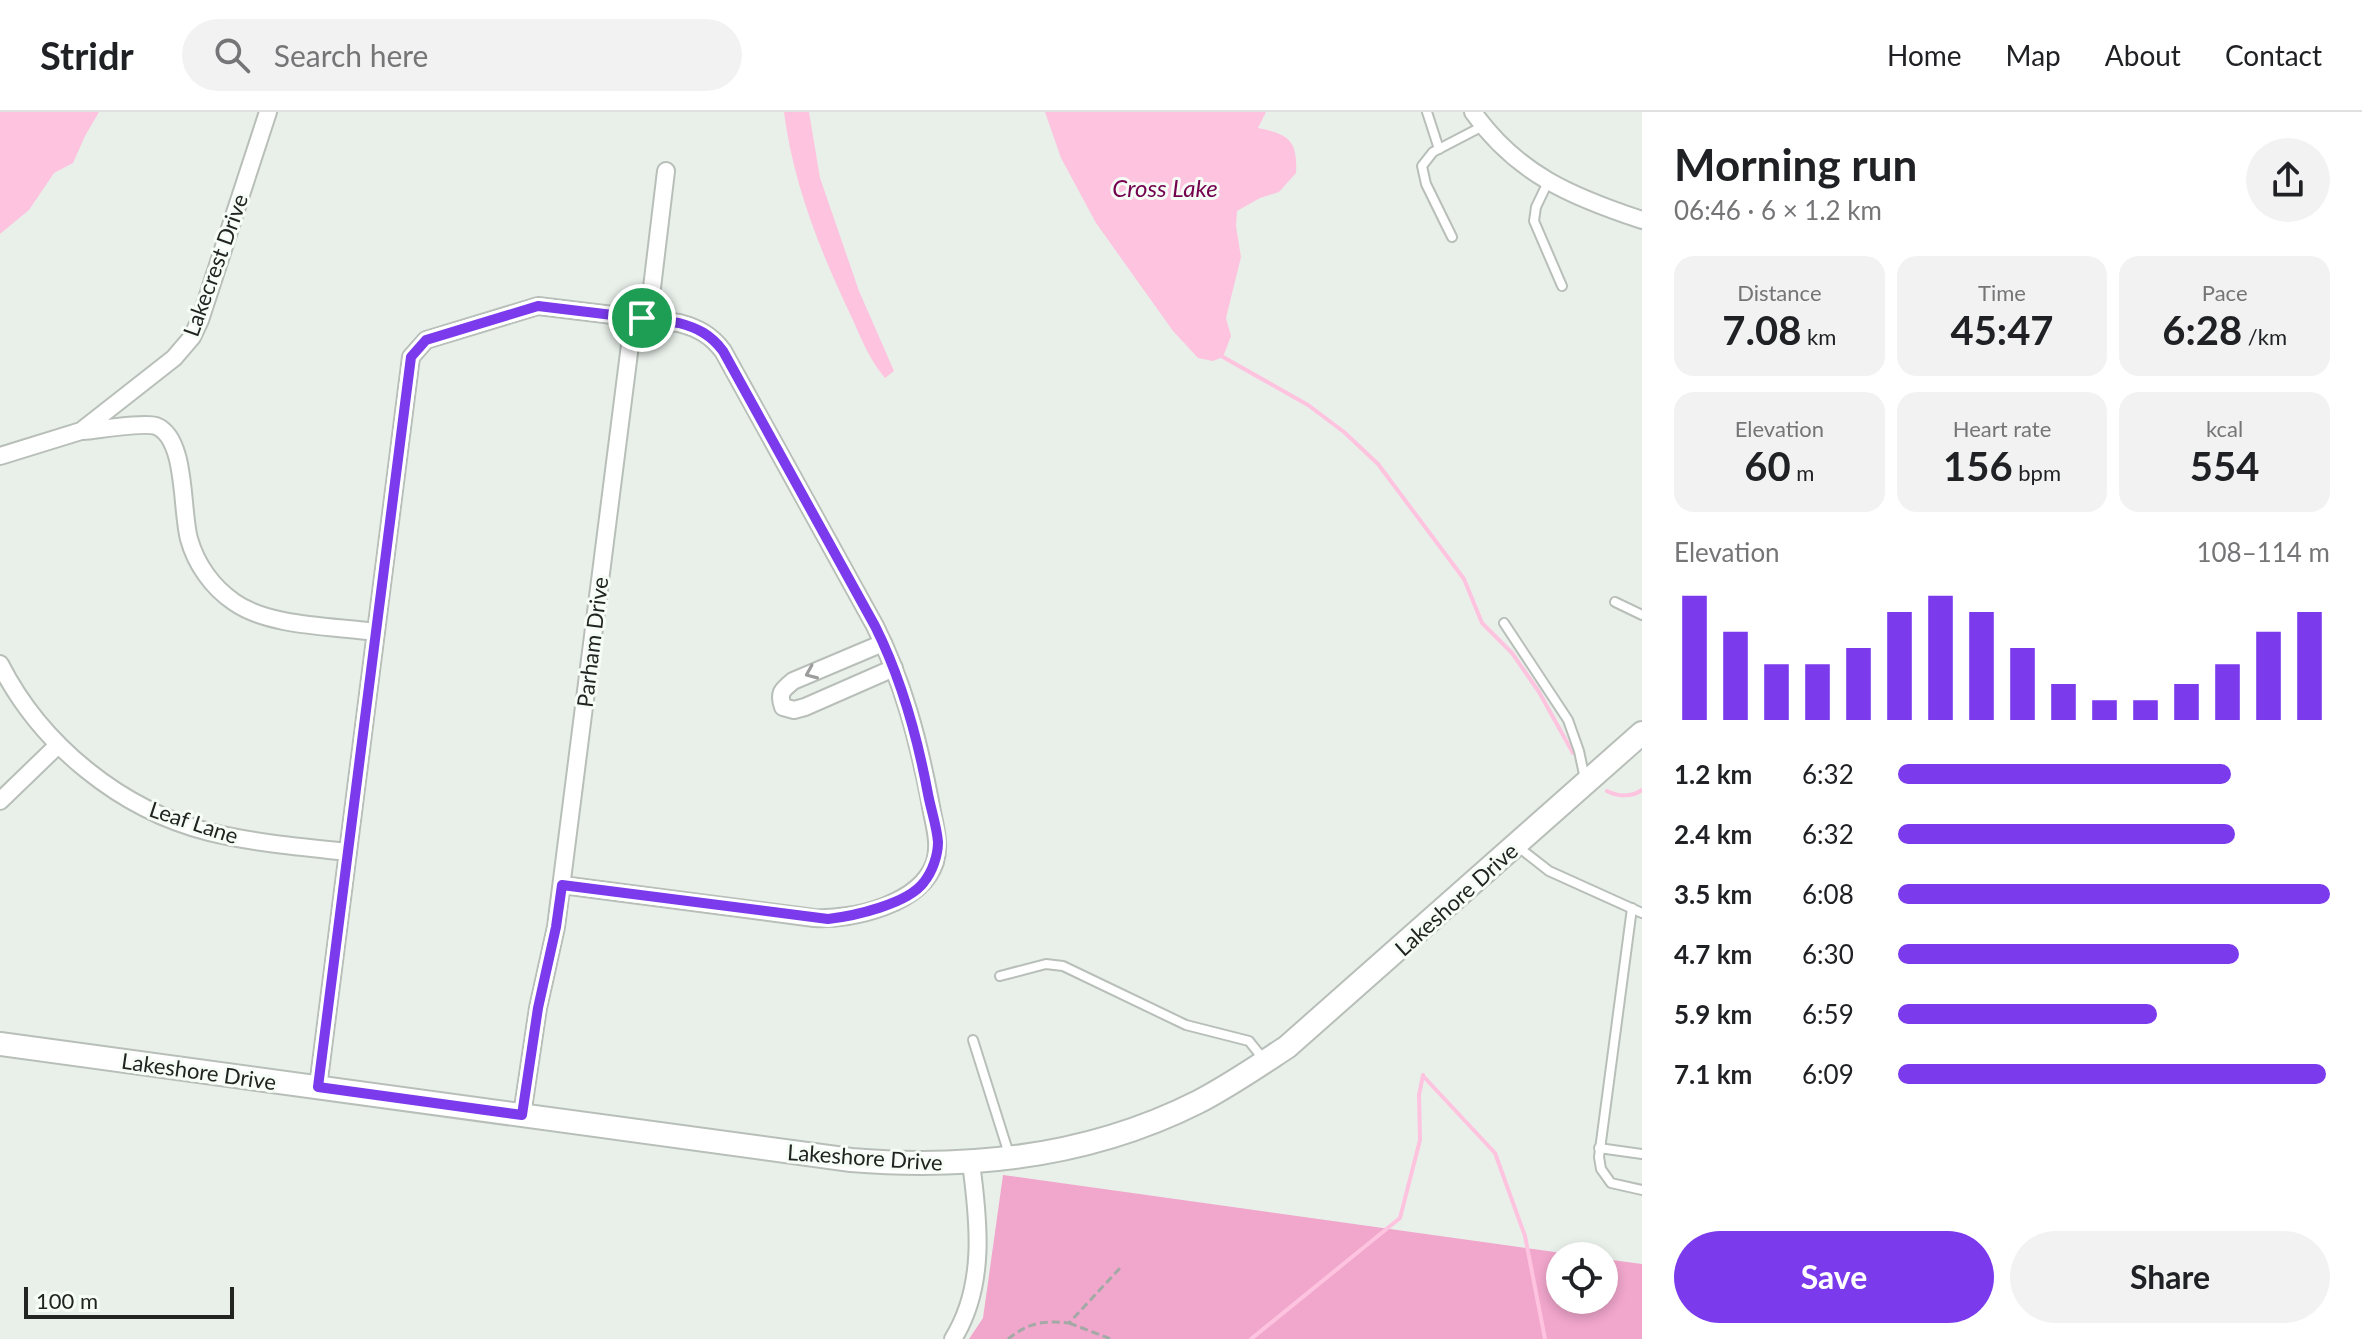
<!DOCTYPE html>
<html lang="en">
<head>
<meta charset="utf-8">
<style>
  body { margin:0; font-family:Lato,sans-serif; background:#f2f2f2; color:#202124; height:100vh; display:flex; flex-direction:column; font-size:30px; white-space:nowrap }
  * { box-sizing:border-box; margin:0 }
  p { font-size:26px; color:#757577 }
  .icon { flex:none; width:44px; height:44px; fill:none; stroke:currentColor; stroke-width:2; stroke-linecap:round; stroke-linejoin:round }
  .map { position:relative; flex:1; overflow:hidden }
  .side { display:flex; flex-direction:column; background:#fff; width:720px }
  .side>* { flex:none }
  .buttons { position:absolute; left:1546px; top:1130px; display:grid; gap:16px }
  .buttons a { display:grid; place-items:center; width:72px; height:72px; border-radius:50%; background:#fff; box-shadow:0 4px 12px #0003; font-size:40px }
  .scale { position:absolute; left:24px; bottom:20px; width:210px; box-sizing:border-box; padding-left:8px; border:4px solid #212421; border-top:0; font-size:22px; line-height:28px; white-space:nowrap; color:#212421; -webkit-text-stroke:6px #f6fdf7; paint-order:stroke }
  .pin { position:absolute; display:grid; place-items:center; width:68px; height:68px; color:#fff; margin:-34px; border:4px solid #fff; border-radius:50%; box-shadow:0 2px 8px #0007 }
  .round { display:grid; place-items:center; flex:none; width:84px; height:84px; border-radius:42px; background:#f2f2f2 }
  .summary { display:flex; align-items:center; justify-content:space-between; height:136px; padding:0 32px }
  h1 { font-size:44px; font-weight:700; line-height:60px }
  .stats { display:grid; grid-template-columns:repeat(3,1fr); gap:12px; height:136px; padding:8px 32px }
  .stats div { display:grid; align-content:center; border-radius:20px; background:#f2f2f2; text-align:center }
  .stats b { font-size:40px; font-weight:700 }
  .stats small { font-size:22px; font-weight:400 }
  .stats p { font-size:22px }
  .chart { height:224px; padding:16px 32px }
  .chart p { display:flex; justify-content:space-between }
  .chart svg { width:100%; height:144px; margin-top:8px; stroke:#7c3aed; stroke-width:6 }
  .action { display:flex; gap:16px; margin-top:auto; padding:16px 32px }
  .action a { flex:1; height:92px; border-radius:48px; background:#7c3aed; color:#fff; font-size:32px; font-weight:700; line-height:92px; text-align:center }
  .action a+a { background:#f2f2f2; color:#202124 }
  ul { padding:0 32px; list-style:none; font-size:26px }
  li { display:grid; grid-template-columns:128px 96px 1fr; align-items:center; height:60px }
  li i { height:20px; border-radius:10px; background:#7c3aed }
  header { display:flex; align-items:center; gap:48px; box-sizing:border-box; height:112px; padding:0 40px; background:#fff; border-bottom:2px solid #e0e0e0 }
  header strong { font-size:38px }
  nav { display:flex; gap:44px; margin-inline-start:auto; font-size:28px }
  .search { width:560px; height:72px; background:#f2f2f2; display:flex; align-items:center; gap:20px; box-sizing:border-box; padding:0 28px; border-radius:44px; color:#757577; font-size:30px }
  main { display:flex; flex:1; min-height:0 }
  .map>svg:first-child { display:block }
</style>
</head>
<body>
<header>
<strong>Stridr</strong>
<div class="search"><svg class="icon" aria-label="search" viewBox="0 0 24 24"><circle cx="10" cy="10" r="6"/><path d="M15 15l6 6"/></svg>Search here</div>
<nav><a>Home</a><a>Map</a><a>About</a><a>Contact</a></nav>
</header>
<main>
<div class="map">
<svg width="1642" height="1227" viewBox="0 0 1642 1227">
  <rect width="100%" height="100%" fill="#e9f0ea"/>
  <!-- green -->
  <path fill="#f1a6cc" d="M1003 1063 1584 1144H1560V1188H1604V1147L1642 1152V1227H969L983 1206Z"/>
  <!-- water -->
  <g fill="#fdc3df">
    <path d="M0 0H99L85 24 73 51 54 61 29 98 0 122Z"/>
    <path d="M784 0H809L820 66 859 179 894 259 885 266C870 249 861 226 852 206 821 141 793 72 784 0Z"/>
    <path d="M1045 0H1266L1258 16C1288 22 1298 28 1296 61L1279 80 1260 86 1237 99 1236 114 1241 145 1226 206 1231 224 1223 245 1213 249 1198 246 1173 219 1096 111 1061 46Z"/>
  </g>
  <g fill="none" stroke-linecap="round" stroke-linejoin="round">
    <!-- stream -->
    <g stroke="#fdc3df" stroke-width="4">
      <path d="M1223 245 1308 293 1344 320 1378 352 1464 467 1482 511 1512 541 1539 580 1573 641"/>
      <path d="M1607 679C1618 685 1632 685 1642 678"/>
      <path d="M1424 965 1495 1041 1525 1124 1545 1227"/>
      <path d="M1251 1227 1400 1106 1420 1028 1419 983 1423 963"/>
    </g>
    <!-- lane casing -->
    <g stroke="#b8bfb9" stroke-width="12">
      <g id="lane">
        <path d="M1427 0 1439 37"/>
        <path d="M1548 70 1536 95 1534 109 1562 174"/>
        <path d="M1452 125 1426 72 1422 54 1433 40 1483 14"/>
        <path d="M1615 490 1642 503"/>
        <path d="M1504 511 1568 608 1579 639 1585 667"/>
        <path d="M1517 734 1549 759 1642 801"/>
        <path d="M1632 796 1599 1045 1601 1057 1611 1071 1642 1078"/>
        <path d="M1000 864 1046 852 1063 854 1186 913 1249 929 1265 949"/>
        <path d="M973 928 1009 1042"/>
        <path d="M1599 1036 1642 1042"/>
      </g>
    </g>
    <!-- street casing -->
    <g stroke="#b8bfb9" stroke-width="20">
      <g id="street">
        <path d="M1473 0C1517 62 1572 85 1642 108"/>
        <path d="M83 319C97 318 144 310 156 314 187 326 181 398 189 427 196 452 212 475 234 490 269 515 334 514 376 520"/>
        <path d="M0 344 81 319 174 246 192 225 200 208 268 0"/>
        <path d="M883 531 793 569C782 578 778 581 783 595L794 598 805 595 894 556"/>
        <path d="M0 552C41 633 121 698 209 720 254 731 301 735 348 740"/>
        <path d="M0 689 58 633"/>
        <path d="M318 975 411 245 426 228 538 194 679 211C698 216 711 223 723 239L875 514C903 570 918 627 930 689 933 709 941 730 935 750 921 792 854 808 814 806L562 773"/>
        <path d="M522 1003 538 896 556 815 631 225 651 184 666 59"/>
        <path d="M953 1227C986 1174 979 1110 971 1051"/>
      </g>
    </g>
    <!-- secondary casing -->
    <g stroke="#b8bfb9" stroke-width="26">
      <path id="secondary" d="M0 932 851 1048C971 1058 1089 1045 1198 990 1229 974 1258 954 1287 935L1642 621"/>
    </g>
    <!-- path -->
    <g stroke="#a3a9a4" stroke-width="3" stroke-dasharray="8 4" stroke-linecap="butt">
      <path d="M1069 1211 1111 1227"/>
      <path d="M1008 1227C1028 1211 1043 1208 1069 1211L1121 1155"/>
    </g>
    <!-- lane -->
    <use href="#lane" stroke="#fff" stroke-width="8"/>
    <!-- street -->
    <use href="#street" stroke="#fff" stroke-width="16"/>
    <!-- secondary -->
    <use href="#secondary" stroke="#fff" stroke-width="22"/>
  </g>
  <!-- one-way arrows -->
  <defs><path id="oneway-chevron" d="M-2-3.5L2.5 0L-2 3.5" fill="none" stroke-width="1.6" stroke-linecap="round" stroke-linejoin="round" transform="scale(2)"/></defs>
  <use stroke="#9b9c9b" href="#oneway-chevron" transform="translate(811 561) rotate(157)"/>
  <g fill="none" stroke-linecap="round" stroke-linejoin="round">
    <!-- route casing -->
    <g stroke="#fff" stroke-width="16">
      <path id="route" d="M538 194 679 211C698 216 711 223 723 239L875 514C902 568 917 623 928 682 931 698 937 715 938 730 938 744 932 760 924 770 908 792 854 804 828 807L562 773 556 815 538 896 522 1003 318 975 411 245 426 228Z"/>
    </g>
    <!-- route -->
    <use href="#route" stroke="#7c3aed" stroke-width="10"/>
  </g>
  <g text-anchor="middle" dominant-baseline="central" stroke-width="6" stroke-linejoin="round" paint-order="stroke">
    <!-- street labels -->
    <g font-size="22" fill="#212421" stroke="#f6fdf7">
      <text transform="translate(215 153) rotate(-70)">Lakecrest Drive</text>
      <text transform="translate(592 530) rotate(-83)">Parham Drive</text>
      <text transform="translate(194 710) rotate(18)">Leaf Lane</text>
      <text transform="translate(1456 787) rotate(-42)">Lakeshore Drive</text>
      <text transform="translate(199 959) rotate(8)">Lakeshore Drive</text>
      <text transform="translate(865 1045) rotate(4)">Lakeshore Drive</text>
    </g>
    <!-- water labels -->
    <g font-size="24" font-style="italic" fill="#74014e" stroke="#f6fdf7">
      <text x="1165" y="75">Cross Lake</text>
    </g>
  </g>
</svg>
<div class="buttons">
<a><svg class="icon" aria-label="locate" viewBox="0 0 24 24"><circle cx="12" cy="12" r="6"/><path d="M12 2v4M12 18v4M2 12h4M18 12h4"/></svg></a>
</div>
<div class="scale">100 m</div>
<div class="pin" style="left:642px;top:206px;background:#1e9e55"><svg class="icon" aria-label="arrive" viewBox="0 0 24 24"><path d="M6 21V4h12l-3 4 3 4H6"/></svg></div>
</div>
<section class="side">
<div class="summary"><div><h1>Morning run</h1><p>06:46 · 6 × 1.2 km</p></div><a class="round"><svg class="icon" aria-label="share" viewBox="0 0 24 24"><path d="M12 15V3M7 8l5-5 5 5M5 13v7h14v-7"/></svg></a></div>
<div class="stats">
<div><p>Distance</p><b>7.08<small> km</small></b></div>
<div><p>Time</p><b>45:47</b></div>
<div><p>Pace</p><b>6:28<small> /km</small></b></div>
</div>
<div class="stats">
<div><p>Elevation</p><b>60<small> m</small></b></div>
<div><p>Heart rate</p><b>156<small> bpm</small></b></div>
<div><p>kcal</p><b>554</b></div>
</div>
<div class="chart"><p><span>Elevation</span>108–114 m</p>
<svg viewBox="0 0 160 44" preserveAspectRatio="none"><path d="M5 44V6M15 44V17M25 44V27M35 44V27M45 44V22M55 44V11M65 44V6M75 44V11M85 44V22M95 44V33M105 44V38M115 44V38M125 44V33M135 44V27M145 44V17M155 44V11"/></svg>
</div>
<ul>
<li><b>1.2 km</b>6:32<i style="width:77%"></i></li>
<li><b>2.4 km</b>6:32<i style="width:78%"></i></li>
<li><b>3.5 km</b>6:08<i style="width:100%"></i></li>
<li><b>4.7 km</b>6:30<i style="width:79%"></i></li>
<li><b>5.9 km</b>6:59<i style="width:60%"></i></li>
<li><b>7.1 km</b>6:09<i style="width:99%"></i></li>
</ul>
<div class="action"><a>Save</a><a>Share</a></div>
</section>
</main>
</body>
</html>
